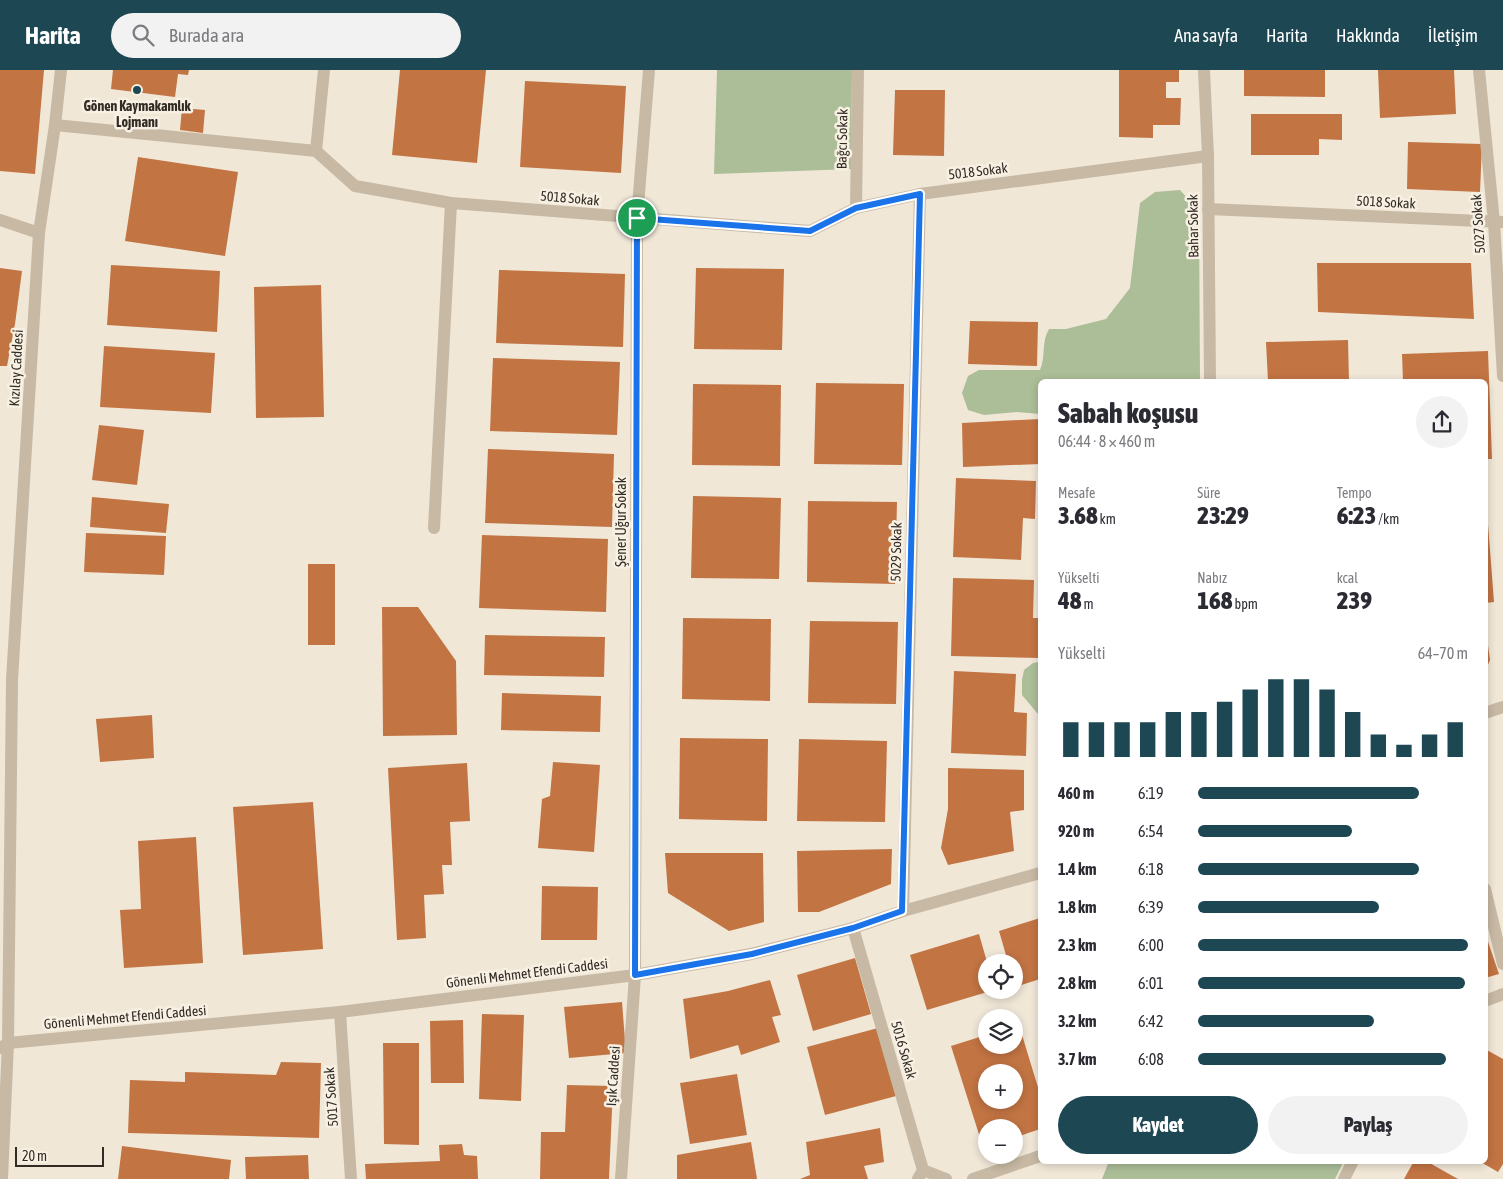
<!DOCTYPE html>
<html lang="tr">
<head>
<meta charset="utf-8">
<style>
  body { margin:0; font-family:"Asap Condensed",sans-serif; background:#f2f2f3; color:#2b2b33; height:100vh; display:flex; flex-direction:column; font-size:19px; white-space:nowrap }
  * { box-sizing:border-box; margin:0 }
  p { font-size:16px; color:#7c7c81 }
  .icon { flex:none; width:28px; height:28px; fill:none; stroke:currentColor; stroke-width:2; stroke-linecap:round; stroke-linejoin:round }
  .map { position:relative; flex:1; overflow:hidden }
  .drawer { position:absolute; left:1038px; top:309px; width:450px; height:785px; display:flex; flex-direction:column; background:#fff; border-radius:8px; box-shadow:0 2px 8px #0003 }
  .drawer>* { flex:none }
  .tools { position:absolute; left:978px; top:884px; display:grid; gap:10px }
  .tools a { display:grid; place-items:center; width:45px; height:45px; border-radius:50%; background:#fff; box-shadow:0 2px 8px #0003; font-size:25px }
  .scale { position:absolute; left:15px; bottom:12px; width:89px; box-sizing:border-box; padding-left:5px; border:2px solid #322b25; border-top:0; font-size:14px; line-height:18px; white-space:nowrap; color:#322b25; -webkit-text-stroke:4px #f8f1e3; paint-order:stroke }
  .pin { position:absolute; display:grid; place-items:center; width:42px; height:42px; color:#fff; margin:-21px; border:2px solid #fff; border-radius:50%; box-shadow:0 1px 5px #0007 }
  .round { display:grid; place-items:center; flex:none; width:52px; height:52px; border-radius:26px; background:#f2f2f3 }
  .headline { display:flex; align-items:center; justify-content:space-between; height:85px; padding:0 20px }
  h1 { font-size:28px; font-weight:800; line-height:38px }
  .stats { display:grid; grid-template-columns:repeat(3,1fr); gap:8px; height:85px; padding:5px 20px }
  .stats div { display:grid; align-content:center }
  .stats b { font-size:25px; font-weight:800 }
  .stats small { font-size:14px; font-weight:400 }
  .stats p { font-size:14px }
  .chart { height:140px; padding:10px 20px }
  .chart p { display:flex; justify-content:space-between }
  .chart svg { width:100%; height:90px; margin-top:5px; stroke:#1d4752; stroke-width:6 }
  .button { display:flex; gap:10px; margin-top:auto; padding:10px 20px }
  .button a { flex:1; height:58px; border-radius:30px; background:#1d4752; color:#fff; font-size:20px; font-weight:800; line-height:58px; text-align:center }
  .button a+a { background:#f2f2f3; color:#2b2b33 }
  ul { padding:0 20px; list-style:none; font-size:16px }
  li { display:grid; grid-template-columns:80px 60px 1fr; align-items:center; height:38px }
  li i { height:12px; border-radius:6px; background:#1d4752 }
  header { display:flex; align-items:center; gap:30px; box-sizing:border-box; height:70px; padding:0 25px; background:#1d4752; color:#fff }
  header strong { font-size:24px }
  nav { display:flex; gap:28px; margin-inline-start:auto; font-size:18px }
  .search { width:350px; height:45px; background:#f2f2f3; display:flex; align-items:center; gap:12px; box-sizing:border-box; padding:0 18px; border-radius:28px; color:#7c7c81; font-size:19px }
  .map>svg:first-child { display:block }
</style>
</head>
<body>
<header>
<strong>Harita</strong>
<div class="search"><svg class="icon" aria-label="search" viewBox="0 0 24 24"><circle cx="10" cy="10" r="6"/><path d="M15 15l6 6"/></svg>Burada ara</div>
<nav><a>Ana sayfa</a><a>Harita</a><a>Hakkında</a><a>İletişim</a></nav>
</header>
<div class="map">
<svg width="1503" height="1109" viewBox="0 0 1503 1109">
  <rect width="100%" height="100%" fill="#f0e7d7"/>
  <!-- green -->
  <g fill="#acbe98">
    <path d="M717 0H852L851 99 714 104Z"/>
    <path d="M1180 120 1199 141 1200 311H1040V344L1017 342 984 345 968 340 962 323 968 306 979 300H1040C1046 286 1041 272 1049 259H1066L1106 249 1130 218 1140 133 1155 122Z"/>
    <path d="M1040 592V668L1038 644 1022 625V610L1024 600 1033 593Z"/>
    <path d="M1109 1091H1344L1335 1109H1102Z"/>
  </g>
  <!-- building -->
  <g fill="#c27443" fill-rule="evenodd">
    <path d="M0 0H44L35 104 0 101Z"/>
    <path d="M113 0H189L188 5 178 4 175 27 111 19Z"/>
    <path d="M400 0H486L477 93 392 85Z"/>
    <path d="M1119 0H1179V12H1166V28H1181L1180 55H1153V68L1119 67Z"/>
    <path d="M1244 0H1325V27L1244 26Z"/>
    <path d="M1378 0H1454L1456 44 1380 48Z"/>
    <path d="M525 11 626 16 621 103 520 97Z"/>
    <path d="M895 20H945L944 86 893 85Z"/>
    <path d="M182 38 205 40 203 63 180 60Z"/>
    <path d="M1251 44H1342V70L1319 69V85H1251Z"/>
    <path d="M1408 72 1482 74 1480 122 1407 119Z"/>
    <path d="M138 87 238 102 225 186 125 171Z"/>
    <path d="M1317 193H1471L1474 249 1318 242Z"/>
    <path d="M111 195 220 201 217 262 107 255Z"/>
    <path d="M0 198 22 201 15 254 7 296H0Z"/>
    <path d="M696 198 784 199 782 280 694 279Z"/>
    <path d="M499 200 625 204 623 277 496 273Z"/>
    <path d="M321 215 324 347 256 348 254 217Z"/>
    <path d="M970 251 1038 252 1037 296 968 294Z"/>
    <path d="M1348 270 1349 311H1268L1266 272Z"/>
    <path d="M104 276 215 283 211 343 100 337Z"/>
    <path d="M1488 281 1492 389H1485V311H1403L1402 284Z"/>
    <path d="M493 288 620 292 617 365 490 361Z"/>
    <path d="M816 313 904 314 902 395 814 394Z"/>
    <path d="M693 314 781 315 780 396 692 395Z"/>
    <path d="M1039 349 1040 394 963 397 962 353Z"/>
    <path d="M99 355 144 360 137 415 92 410Z"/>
    <path d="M488 379 614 384 612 457 485 453Z"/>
    <path d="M956 408 1036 411 1035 449 1023 448 1021 490 953 487Z"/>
    <path d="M693 426 781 428 779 509 691 508Z"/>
    <path d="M92 427 169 434 166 463 90 457Z"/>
    <path d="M1485 428H1486L1494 532 1485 533Z"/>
    <path d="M808 431 897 432 895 514 807 512Z"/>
    <path d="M86 463 166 466 164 505 84 502Z"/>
    <path d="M482 465 608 469 606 542 479 538Z"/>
    <rect x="308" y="494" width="27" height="81"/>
    <path d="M953 508 1034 510 1033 548H1040V588L951 586Z"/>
    <path d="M382 537H418L456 591 457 665 383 666Z"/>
    <path d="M683 548 771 549 770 631 682 629Z"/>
    <path d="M810 551 898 552 896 634 808 633Z"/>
    <path d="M485 565 605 567 604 607 484 605Z"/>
    <path d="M1485 568H1487L1490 590 1485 602Z"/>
    <path d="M954 601 1016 604 1014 642 1027 643 1026 686 951 683Z"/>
    <path d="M502 623 601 626 600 662 501 660Z"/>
    <path d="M152 645 154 688 100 692 96 649Z"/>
    <path d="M680 668 768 669 767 751 679 749Z"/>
    <path d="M799 669 887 671 885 752 797 751Z"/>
    <path d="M553 692 600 695 594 782 538 778 542 729 550 726Z"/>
    <path d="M467 693 470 751 450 752 452 795H442L444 824 424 825 426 868 397 870 388 698Z"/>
    <path d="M948 698 1024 700V740L1010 742 1014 781 948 795 941 778 948 739Z"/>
    <path d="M313 732 323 879 243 885 233 737Z"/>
    <path d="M196 767 203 893 124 898 120 840 141 839 138 771Z"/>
    <path d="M892 779 891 814 819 842H798L797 781Z"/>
    <path d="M665 783H763L764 852 729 861 668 823Z"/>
    <path d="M542 816 598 817 597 870H541Z"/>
    <path d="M1040 848V909L1015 917 1014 892H1008L999 861Z"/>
    <path d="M1485 863 1499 904 1485 908Z"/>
    <path d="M979 864 987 892 986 920H994L927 940 910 885Z"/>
    <path d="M855 888 871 944 813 961 797 905Z"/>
    <path d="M770 910 781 945 772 947 780 972 741 985 738 975 690 989 683 929 728 921Z"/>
    <path d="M622 932 626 983 569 988 564 937Z"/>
    <path d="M482 944 524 945 521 1031 479 1029Z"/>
    <path d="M463 950 464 1013H431L430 951Z"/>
    <path d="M1019 955 1040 1024V1059L1014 1068V1058H986V1076L983 1077 951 976 986 965V975H1014V957ZM986 1002H1014V1030H986Z"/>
    <path d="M878 958 896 1026 825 1045 807 977Z"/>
    <path d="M383 973H419V1075L384 1074Z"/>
    <path d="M1485 979 1503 989V1094L1498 1102 1479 1091H1485Z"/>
    <path d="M281 992 321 993 319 1068 128 1063 130 1010 185 1012V1002L276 1005Z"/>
    <path d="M737 1004 747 1065 690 1074 680 1013Z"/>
    <path d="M567 1015 613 1016 609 1109H540L541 1062H565Z"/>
    <path d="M880 1058 884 1092 864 1096 868 1109H800L810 1105 806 1072Z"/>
    <path d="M751 1072 757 1109H677V1085Z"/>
    <path d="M462 1074 464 1085 477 1086 478 1109H366L365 1094 440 1091 439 1075Z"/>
    <path d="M122 1076 231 1090 229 1109H118Z"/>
    <path d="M308 1085 309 1109H246L245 1087Z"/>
    <path d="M1414 1091H1426L1458 1109H1404Z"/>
  </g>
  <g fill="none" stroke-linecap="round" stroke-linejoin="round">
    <!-- minor -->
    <g stroke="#c7b9a4" stroke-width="12">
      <path d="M1204 0 1208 86 1210 311"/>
      <path d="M1479 0 1494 152 1503 306"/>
      <path d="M55 55 316 81 355 116 451 133 810 161 856 138 920 124 1208 86"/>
      <path d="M316 81 324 0"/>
      <path d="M856 138 858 0"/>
      <path d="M1208 139 1503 152"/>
      <path d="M0 150 39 163"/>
      <path d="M434 458 451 133"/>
      <path d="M1485 643 1503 637"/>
      <path d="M1485 819 1503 894"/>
      <path d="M903 841 920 124"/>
      <path d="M853 858 923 1100 918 1109"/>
      <path d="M1485 931 1503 924"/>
      <path d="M340 942 351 1109"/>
      <path d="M1 978 8 973 340 942 635 905 751 884 853 858 903 841 1040 803"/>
      <path d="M923 1100 946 1109"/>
      <path d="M2 1109 8 973 12 610 39 163 55 55 61 0"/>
      <path d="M973 1109 1040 1086"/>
      <path d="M1344 1109 1353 1091"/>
    </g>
    <!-- tertiary -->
    <path stroke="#c7b9a4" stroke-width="12" d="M621 1109 635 905 637 148 649 0"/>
  </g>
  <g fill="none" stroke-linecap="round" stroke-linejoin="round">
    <!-- route casing -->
    <g stroke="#fff" stroke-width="10">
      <path id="route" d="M920 124 902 841 853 858 752 884 635 905 637 148 810 161 856 138Z"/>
    </g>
    <!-- route -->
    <use href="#route" stroke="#1a73e8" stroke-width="6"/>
  </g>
  <!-- markers -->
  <circle fill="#1d4752" stroke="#f8f1e3" stroke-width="2" cx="137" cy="20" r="5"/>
  <g text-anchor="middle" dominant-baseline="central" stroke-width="5" stroke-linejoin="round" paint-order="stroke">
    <!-- poi labels -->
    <g font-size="14" font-weight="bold" fill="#322b25" stroke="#f8f1e3">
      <text x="137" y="36">Gönen Kaymakamlık<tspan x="137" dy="16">Lojmanı</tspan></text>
    </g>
    <!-- street labels -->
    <g font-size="14" fill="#322b25" stroke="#f8f1e3">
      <text transform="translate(842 69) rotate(-89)">Bağcı Sokak</text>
      <text transform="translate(978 101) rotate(-7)">5018 Sokak</text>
      <text transform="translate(570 128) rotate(5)">5018 Sokak</text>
      <text transform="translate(1386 132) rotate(3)">5018 Sokak</text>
      <text transform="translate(1478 154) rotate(-94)">5027 Sokak</text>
      <text transform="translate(1193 156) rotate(-91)">Bahar Sokak</text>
      <text transform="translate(16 298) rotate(-87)">Kızılay Caddesi</text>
      <text transform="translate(621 452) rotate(-90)">Şener Uğur Sokak</text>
      <text transform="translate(896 482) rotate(-89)">5029 Sokak</text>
      <text transform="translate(527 903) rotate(-7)">Gönenli Mehmet Efendi Caddesi</text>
      <text transform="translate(125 947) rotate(-5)">Gönenli Mehmet Efendi Caddesi</text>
      <text transform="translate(904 980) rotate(74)">5016 Sokak</text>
      <text transform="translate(613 1006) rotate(-86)">Işık Caddesi</text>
      <text transform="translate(331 1027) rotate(-94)">5017 Sokak</text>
    </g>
  </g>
</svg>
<div class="tools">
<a><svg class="icon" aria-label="locate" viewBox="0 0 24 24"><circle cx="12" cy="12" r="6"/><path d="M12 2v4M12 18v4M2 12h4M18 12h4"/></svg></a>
<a><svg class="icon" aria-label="layers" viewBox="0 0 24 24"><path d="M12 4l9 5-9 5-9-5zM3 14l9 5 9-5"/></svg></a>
<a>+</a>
<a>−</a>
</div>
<div class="scale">20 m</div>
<div class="pin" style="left:637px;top:148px;background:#1e9e55"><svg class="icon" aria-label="arrive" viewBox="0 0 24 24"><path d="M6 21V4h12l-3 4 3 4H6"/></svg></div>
<section class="drawer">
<div class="headline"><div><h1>Sabah koşusu</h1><p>06:44 · 8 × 460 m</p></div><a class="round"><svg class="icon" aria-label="share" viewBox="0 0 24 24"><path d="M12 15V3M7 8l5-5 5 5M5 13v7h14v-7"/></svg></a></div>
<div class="stats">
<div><p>Mesafe</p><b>3.68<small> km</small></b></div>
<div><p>Süre</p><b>23:29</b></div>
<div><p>Tempo</p><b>6:23<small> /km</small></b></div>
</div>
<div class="stats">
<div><p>Yükselti</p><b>48<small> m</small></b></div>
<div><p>Nabız</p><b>168<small> bpm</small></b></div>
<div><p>kcal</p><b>239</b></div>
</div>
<div class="chart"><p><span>Yükselti</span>64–70 m</p>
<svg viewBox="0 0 160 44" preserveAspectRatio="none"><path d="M5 44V27M15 44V27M25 44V27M35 44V27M45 44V22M55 44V22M65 44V17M75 44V11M85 44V6M95 44V6M105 44V11M115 44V22M125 44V33M135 44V38M145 44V33M155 44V27"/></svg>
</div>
<ul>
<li><b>460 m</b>6:19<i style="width:82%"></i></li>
<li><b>920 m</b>6:54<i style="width:57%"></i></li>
<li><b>1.4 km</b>6:18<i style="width:82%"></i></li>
<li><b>1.8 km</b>6:39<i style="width:67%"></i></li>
<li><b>2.3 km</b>6:00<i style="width:100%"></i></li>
<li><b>2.8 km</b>6:01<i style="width:99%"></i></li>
<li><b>3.2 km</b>6:42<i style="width:65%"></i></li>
<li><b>3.7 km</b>6:08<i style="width:92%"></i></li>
</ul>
<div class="button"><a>Kaydet</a><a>Paylaş</a></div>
</section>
</div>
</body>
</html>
